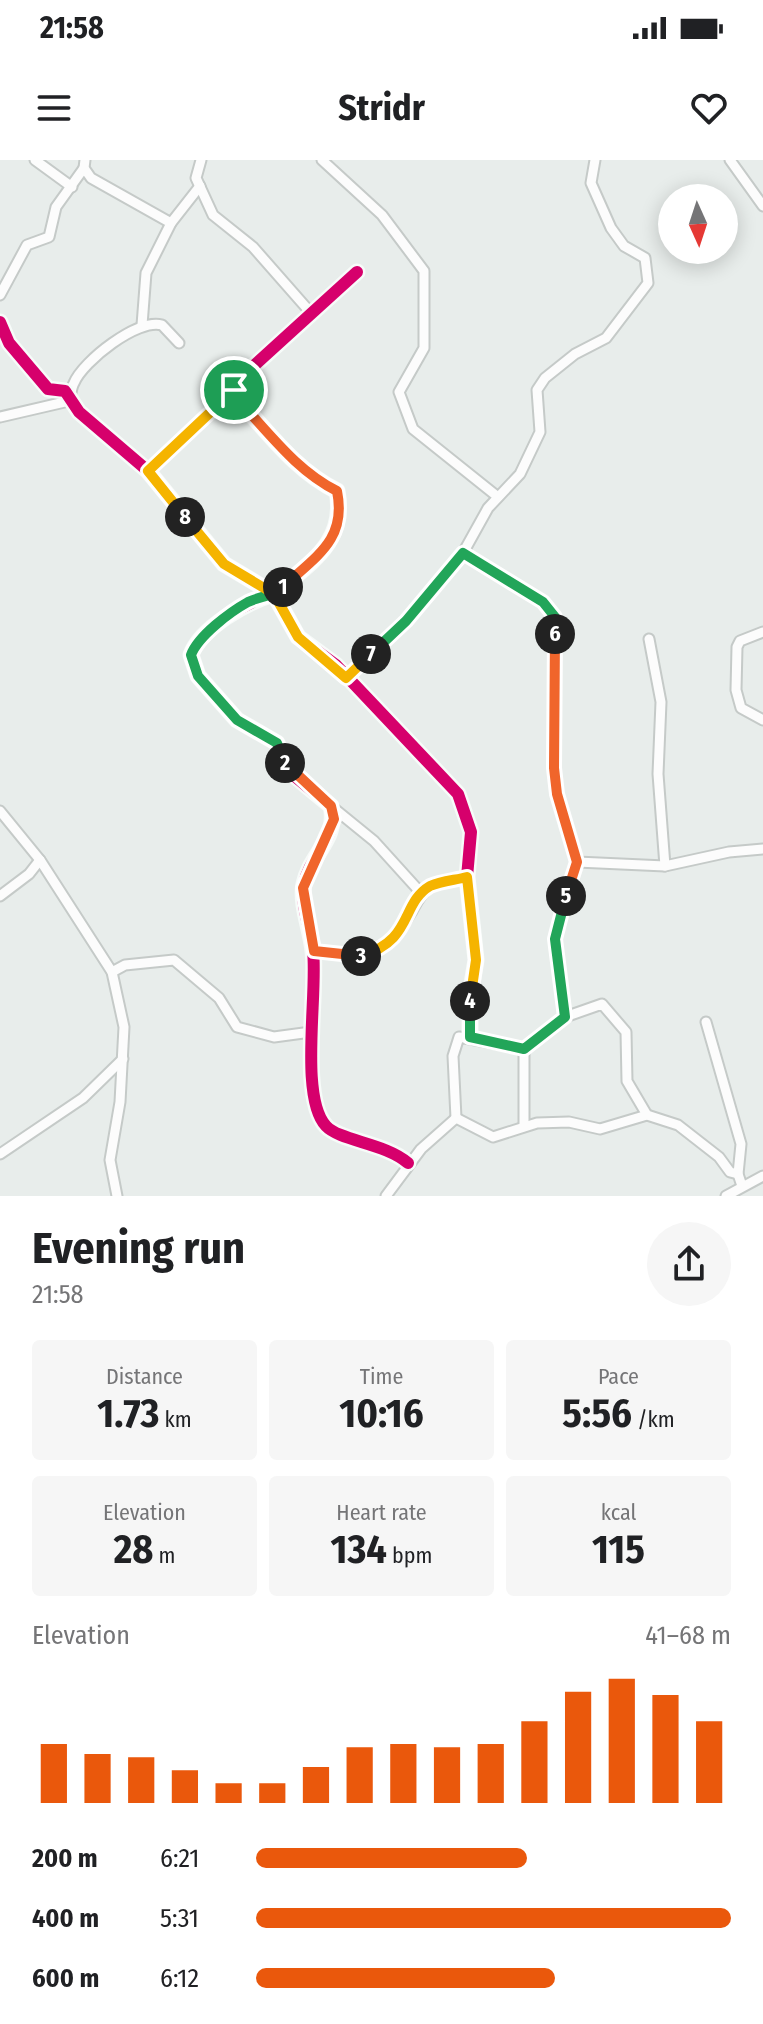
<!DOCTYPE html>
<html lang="en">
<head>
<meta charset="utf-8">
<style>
  body { margin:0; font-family:"Fira Sans Condensed",sans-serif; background:#f6f6f6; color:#202124; height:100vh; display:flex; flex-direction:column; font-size:30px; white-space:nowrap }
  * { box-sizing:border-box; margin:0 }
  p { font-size:26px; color:#757577 }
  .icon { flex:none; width:44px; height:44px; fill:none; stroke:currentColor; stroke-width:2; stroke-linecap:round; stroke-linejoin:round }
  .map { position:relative; height:1036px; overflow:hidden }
  .panel { display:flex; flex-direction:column; background:#fff; flex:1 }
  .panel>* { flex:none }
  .needle { width:52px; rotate:177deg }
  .buttons { position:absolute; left:658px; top:24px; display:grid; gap:16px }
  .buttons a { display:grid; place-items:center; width:80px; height:80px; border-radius:50%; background:#fff; box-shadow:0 4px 20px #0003; font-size:40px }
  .pin { position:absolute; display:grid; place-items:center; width:68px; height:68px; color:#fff; margin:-34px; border:4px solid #fff; border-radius:50%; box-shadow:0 2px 8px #0007 }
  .km { position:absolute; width:40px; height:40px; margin:-20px; border-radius:50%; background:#222; color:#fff; font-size:22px; line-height:40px; text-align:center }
  .round { display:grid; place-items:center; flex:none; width:84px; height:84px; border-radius:42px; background:#f6f6f6 }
  .summary { display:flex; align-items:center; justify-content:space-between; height:136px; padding:0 32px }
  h1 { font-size:44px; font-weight:700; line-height:60px }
  .metrics { display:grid; grid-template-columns:repeat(3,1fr); gap:12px; height:136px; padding:8px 32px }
  .metrics div { display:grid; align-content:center; border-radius:8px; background:#f6f6f6; text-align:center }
  .metrics b { font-size:40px; font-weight:700 }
  .metrics small { font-size:22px; font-weight:400 }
  .metrics p { font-size:22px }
  .chart { height:224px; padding:16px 32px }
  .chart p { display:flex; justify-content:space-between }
  .chart svg { width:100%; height:144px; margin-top:8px; stroke:#ea580c; stroke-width:6 }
  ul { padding:0 32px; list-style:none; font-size:26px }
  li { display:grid; grid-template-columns:128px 96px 1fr; align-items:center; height:60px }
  li i { height:20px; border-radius:10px; background:#ea580c }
  .status { display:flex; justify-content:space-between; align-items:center; height:56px; padding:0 40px; background:#fff; direction:ltr }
  .status svg { height:22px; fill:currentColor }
  header { display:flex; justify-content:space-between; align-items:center; height:104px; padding:0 32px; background:#fff; font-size:36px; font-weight:700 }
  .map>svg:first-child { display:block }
</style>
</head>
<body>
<div class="status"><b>21:58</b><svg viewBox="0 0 49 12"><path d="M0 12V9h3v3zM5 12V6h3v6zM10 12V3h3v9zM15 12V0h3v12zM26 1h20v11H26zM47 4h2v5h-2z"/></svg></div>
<header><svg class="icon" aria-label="menu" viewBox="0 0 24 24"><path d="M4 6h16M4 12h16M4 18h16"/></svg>Stridr<svg class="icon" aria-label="heart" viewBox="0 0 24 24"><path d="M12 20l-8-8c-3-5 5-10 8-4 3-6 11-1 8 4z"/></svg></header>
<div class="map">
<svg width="763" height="1036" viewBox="0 0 763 1036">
  <rect width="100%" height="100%" fill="#e8edeb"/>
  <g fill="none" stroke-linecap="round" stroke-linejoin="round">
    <!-- minor casing -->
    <g stroke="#c5cac8" stroke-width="13">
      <g id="minor">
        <path d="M35 0 72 27"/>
        <path d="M85 0 84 8 91 18 171 63"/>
        <path d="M201 0 196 18 213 55 253 87 311 153"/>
        <path d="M322 0 382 55 424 111V188L399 232 413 269 498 337"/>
        <path d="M730 0 763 46"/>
        <path d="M357 112 235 223V237C268 271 294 310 337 331 347 383 309 403 274 434L298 477 336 505 458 634 471 672 467 717 476 800 470 836V877"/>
        <path d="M0 135 27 85 49 77 56 47 84 8"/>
        <path d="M0 162 9 183 48 229 65 231 79 252 148 311 224 404 274 434C248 441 200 468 191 495L198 516 237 560 277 583 291 613 331 646C339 679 310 694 304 724 300 744 311 770 313 791 318 832 299 937 326 966 340 981 385 983 408 1003"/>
        <path d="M142 165 146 113 171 63 200 26"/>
        <path d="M0 257 69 241C71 236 71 228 74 223 83 201 138 158 162 165L179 183"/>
        <path d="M148 311 234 230"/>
        <path d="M463 393 543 442 555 457 554 608 557 634 577 702 555 779 565 857"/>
        <path d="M763 472 740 481 737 487 736 530 741 548 763 560"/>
        <path d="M649 479 661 542 658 614 665 706"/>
        <path d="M346 518 406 461 463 393 488 348 520 314 540 272 537 230 545 218 575 194 606 178 648 123 645 98 624 86 611 68 591 23 595 0"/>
        <path d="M331 646 374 681 422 734"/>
        <path d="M0 651 40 700 112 812 124 867 120 942 110 1000 117 1036"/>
        <path d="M577 702 665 706 729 692 763 689"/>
        <path d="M0 736 29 714 40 700"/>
        <path d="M314 791C367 798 382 800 412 751 417 742 422 731 431 726 441 721 456 719 467 717"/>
        <path d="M112 812 125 805 174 800 219 838 237 867 274 877 311 872"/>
        <path d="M706 862 741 984 738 1014 742 1026"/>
        <path d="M456 958 493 977 537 963 569 962 600 969 647 955 678 965 719 997 730 1012 738 1014"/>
        <path d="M456 958 453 896 459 877 524 889"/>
        <path d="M524 966V889L565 857 602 844 626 872 627 921 647 955"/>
        <path d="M0 994 83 938 123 899"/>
        <path d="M386 1036 421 989 456 958"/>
        <path d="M726 1036 763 1016"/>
      </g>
    </g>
    <!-- minor -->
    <use href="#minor" stroke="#fcfcfc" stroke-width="9"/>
    <!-- cycleway casing -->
    <g stroke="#f7fbf9" stroke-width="17">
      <g id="cycleway">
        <path d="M357 112 235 223V237C268 271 294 310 337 331 347 383 309 403 274 434L298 477 336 505 458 634 471 672 467 717 476 800 470 836V877"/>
        <path d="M0 162 9 183 48 229 65 231 79 252 148 311 224 404 274 434C248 441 200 468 191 495L198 516 237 560 277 583 291 613 331 646C339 679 310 694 304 724 300 744 311 770 313 791 318 832 299 937 326 966 340 981 385 983 408 1003"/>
      </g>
    </g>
    <!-- cycleway -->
    <use href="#cycleway" stroke="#d6006c" stroke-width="12"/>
  </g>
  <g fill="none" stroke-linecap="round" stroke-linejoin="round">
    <!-- split-1 casing -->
    <g stroke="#fff" stroke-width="16">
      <path id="split-1" d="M234 230 235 237C268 271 295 310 337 331 347 380 316 396 283 427"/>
    </g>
    <!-- split-2 casing -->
    <g stroke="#fff" stroke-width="16">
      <path id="split-2" d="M283 427C272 437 260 436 248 442 230 452 198 476 191 495L198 516 237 560 277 583 285 603"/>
    </g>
    <!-- split-3 casing -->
    <g stroke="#fff" stroke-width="16">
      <path id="split-3" d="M285 603 331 646 334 659 303 728 314 791 361 796"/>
    </g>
    <!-- split-4 casing -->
    <g stroke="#fff" stroke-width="16">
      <path id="split-4" d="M361 796C414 780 400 744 430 726 441 721 456 720 467 717L476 800 470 841"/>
    </g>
    <!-- split-5 casing -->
    <g stroke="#fff" stroke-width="16">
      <path id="split-5" d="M470 841V877L524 889 565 857 555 779 566 736"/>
    </g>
    <!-- split-6 casing -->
    <g stroke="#fff" stroke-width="16">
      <path id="split-6" d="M555 474 554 608 557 634 577 702 566 736"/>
    </g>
    <!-- split-7 casing -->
    <g stroke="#fff" stroke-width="16">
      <path id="split-7" d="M371 494 406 461 463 393 543 442 555 457V474"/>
    </g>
    <!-- split-8 casing -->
    <g stroke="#fff" stroke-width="16">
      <path id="split-8" d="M185 357 224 404 274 434 298 477 346 518 371 494"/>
    </g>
    <!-- split-9 casing -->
    <g stroke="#fff" stroke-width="16">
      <path id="split-9" d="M185 357 148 311 234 230"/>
    </g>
    <!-- split-1 -->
    <use href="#split-1" stroke="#f0652b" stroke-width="10"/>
    <!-- split-2 -->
    <use href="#split-2" stroke="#22a559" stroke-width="10"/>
    <!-- split-3 -->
    <use href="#split-3" stroke="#f0652b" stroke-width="10"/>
    <!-- split-4 -->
    <use href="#split-4" stroke="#f5b400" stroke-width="10"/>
    <!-- split-5 -->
    <use href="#split-5" stroke="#22a559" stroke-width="10"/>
    <!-- split-6 -->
    <use href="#split-6" stroke="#f0652b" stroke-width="10"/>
    <!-- split-7 -->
    <use href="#split-7" stroke="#22a559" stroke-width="10"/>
    <!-- split-8 -->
    <use href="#split-8" stroke="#f5b400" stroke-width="10"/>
    <!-- split-9 -->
    <use href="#split-9" stroke="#f5b400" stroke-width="10"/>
  </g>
</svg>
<div class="buttons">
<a><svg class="needle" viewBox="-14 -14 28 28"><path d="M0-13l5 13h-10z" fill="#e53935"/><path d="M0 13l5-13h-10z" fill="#757577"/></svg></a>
</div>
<div class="pin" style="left:234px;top:230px;background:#1e9e55"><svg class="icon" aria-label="arrive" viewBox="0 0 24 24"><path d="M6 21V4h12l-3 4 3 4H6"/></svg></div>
<b class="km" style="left:283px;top:427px">1</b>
<b class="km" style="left:285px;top:603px">2</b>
<b class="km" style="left:361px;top:796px">3</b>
<b class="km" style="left:470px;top:841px">4</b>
<b class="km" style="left:566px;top:736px">5</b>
<b class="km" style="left:555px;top:474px">6</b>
<b class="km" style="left:371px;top:494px">7</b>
<b class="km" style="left:185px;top:357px">8</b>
</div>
<section class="panel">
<div class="summary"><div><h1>Evening run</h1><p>21:58</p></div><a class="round"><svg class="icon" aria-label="share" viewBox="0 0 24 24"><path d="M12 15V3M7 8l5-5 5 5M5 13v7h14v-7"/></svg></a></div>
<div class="metrics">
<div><p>Distance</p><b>1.73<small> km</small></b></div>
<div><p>Time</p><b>10:16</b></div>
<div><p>Pace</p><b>5:56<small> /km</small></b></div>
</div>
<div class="metrics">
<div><p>Elevation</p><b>28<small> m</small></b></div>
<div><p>Heart rate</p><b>134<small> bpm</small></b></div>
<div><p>kcal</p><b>115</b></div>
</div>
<div class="chart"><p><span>Elevation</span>41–68 m</p>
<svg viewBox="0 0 160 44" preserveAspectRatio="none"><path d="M5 44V26M15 44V29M25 44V30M35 44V34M45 44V38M55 44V38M65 44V33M75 44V27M85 44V26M95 44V27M105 44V26M115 44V19M125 44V10M135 44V6M145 44V11M155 44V19"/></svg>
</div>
<ul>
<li><b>200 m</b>6:21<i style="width:57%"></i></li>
<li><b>400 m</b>5:31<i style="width:100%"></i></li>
<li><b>600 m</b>6:12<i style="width:63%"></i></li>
</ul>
</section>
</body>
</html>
